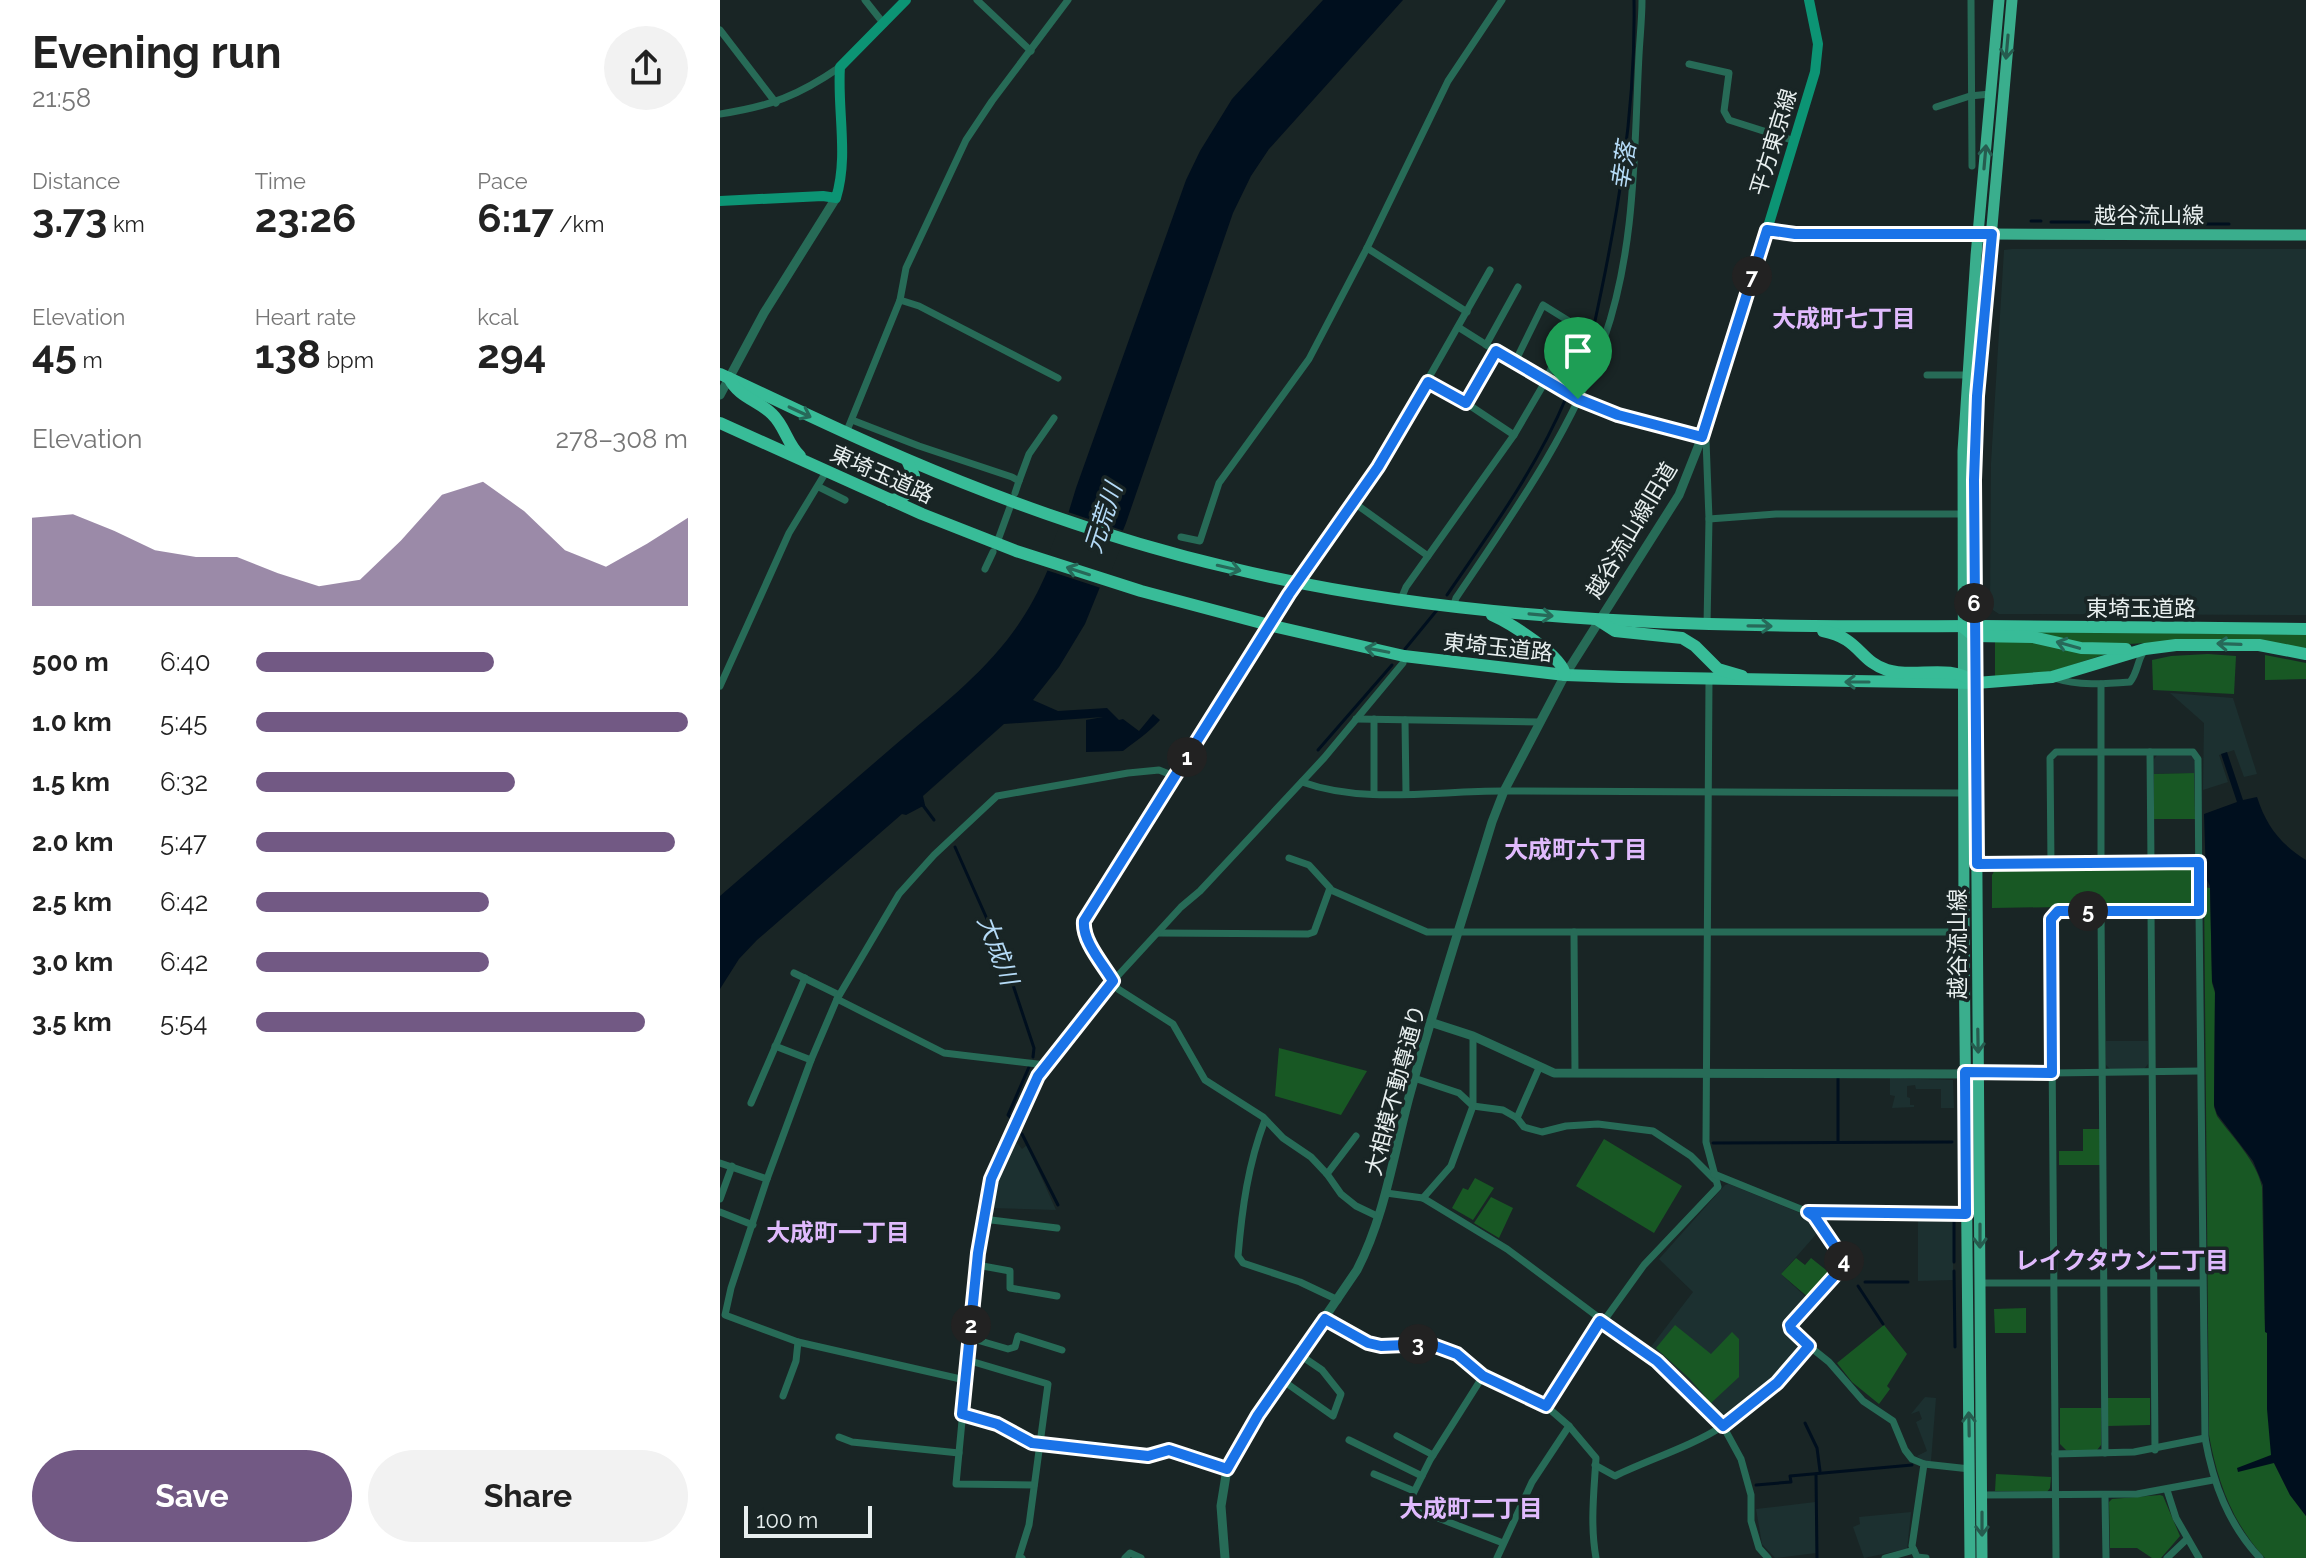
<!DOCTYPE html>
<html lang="en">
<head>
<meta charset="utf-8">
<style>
  body { margin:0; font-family:Raleway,"Noto Sans JP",sans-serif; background:#f2f2f2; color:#222; height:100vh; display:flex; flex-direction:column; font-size:30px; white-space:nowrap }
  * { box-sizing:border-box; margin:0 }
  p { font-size:26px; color:#767676 }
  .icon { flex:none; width:44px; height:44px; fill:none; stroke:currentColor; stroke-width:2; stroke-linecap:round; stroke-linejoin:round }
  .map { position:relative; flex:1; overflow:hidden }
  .details { display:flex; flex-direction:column; background:#fff; width:720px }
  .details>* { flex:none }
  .scale { position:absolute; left:24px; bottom:20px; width:128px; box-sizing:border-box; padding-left:8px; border:4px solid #e8efef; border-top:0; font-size:22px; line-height:28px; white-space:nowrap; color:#e8efef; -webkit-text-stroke:6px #192525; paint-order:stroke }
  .pin { position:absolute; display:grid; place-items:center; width:68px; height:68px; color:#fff; margin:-82px -34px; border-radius:50% 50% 50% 0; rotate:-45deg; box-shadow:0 0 8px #0007 }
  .pin .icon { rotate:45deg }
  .km { position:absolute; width:40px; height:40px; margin:-20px; border-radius:50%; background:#222; color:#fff; font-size:22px; line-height:40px; text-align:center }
  .round { display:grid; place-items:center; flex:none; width:84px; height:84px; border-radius:42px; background:#f2f2f2 }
  .head { display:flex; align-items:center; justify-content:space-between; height:136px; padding:0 32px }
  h1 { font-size:44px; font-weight:700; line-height:60px }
  .figures { display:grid; grid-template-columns:repeat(3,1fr); gap:12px; height:136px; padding:8px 32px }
  .figures div { display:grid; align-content:center }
  .figures b { font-size:40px; font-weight:700 }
  .figures small { font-size:22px; font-weight:400 }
  .figures p { font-size:22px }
  .chart { height:224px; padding:16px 32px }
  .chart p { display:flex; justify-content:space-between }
  .chart svg { width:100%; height:144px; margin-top:8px; fill:#725984; opacity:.7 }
  .action { display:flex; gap:16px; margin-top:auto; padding:16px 32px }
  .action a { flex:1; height:92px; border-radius:48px; background:#725984; color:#fff; font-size:32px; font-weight:700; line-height:92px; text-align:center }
  .action a+a { background:#f2f2f2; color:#222 }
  ul { padding:0 32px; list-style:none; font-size:26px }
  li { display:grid; grid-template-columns:128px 96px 1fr; align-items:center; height:60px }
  li i { height:20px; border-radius:10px; background:#725984 }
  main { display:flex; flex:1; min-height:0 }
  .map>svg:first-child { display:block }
</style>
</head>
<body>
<main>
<section class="details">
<div class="head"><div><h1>Evening run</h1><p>21:58</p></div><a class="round"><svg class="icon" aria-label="share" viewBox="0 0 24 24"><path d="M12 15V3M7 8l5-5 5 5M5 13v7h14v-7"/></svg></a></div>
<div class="figures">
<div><p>Distance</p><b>3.73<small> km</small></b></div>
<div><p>Time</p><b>23:26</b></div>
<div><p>Pace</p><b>6:17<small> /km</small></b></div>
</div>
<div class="figures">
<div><p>Elevation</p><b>45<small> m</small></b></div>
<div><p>Heart rate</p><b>138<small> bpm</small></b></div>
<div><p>kcal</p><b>294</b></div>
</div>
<div class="chart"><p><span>Elevation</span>278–308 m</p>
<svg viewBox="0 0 160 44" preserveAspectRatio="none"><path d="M0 44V17L10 16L20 21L30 27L40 29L50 29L60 34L70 38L80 36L90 24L100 10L110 6L120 15L130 27L140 32L150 25L160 17V44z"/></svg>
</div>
<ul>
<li><b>500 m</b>6:40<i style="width:55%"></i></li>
<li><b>1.0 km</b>5:45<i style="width:100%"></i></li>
<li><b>1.5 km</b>6:32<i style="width:60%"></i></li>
<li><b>2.0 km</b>5:47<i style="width:97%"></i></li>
<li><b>2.5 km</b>6:42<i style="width:54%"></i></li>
<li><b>3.0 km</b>6:42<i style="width:54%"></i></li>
<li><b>3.5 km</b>5:54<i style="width:90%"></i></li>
</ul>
<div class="action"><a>Save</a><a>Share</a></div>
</section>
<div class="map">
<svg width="1586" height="1558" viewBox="0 0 1586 1558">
  <rect width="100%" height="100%" fill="#192525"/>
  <!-- built -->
  <g fill="#1c3030">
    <path d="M1292 249H1586V615L1279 614 1270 608 1271 463 1284 250Z"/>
    <path d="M1450 693 1513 698 1537 774 1524 777 1514 750 1499 755 1508 782 1483 790 1484 723Z"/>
    <path d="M1437 755H1471L1475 759 1474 773 1434 774V759Z"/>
    <path d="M1386 1041H1428V1064L1424 1069H1390L1386 1065Z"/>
    <path d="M1170 1078 1233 1080 1234 1108H1221V1089H1196L1195 1085 1187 1086V1097L1190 1098V1105H1194V1107L1172 1108 1175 1096 1170 1095Z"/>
    <path d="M294 1139 302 1149 307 1145 336 1210 270 1208 279 1168Z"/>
    <path d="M1009 1184 1090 1217 1100 1230 1061 1274 1088 1299 1062 1329 1078 1346 1077 1352 1046 1385 1006 1419 999 1418 969 1383 930 1348 973 1292 939 1259 1005 1185Z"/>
    <path d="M1198 1218H1233V1280L1198 1281Z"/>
    <path d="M1205 1397 1216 1398 1211 1461 1205 1462 1197 1456 1207 1451 1196 1422 1202 1419 1199 1411 1191 1414Z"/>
    <path d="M1095 1502 1096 1553 1055 1558 1042 1544 1036 1509Z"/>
    <path d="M1191 1512 1187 1549 1144 1558 1133 1527 1140 1524 1139 1517Z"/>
  </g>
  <!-- green -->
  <g fill="#185824">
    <path d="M1287 631 1586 632V649L1541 641 1502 639 1371 646Z"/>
    <path d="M1275 640 1310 641 1389 653 1333 671 1275 677Z"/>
    <path d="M1488 654 1516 656 1514 694 1433 690 1432 660 1451 656Z"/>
    <path d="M1545 655 1586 663V679L1545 680Z"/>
    <path d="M1474 773 1475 819H1434V774Z"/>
    <path d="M1276 868H1474L1476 903 1472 905 1272 908V875Z"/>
    <path d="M1484 887 1490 888 1492 983 1495 993 1494 1107 1497 1116C1513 1138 1536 1160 1542 1187L1545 1331 1547 1333 1554 1463 1570 1495 1586 1516V1558H1545C1512 1523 1497 1480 1489 1435Z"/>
    <path d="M559 1048 647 1071 621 1115 555 1096Z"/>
    <path d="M1363 1129H1380V1165H1339V1151H1363Z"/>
    <path d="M884 1139 962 1186 934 1233 856 1186Z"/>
    <path d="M755 1178 774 1188 753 1220 732 1208 743 1188 748 1190Z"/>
    <path d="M771 1197 793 1208 779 1238 754 1223Z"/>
    <path d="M1076 1258 1085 1265 1091 1258 1111 1274 1089 1298 1061 1274Z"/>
    <path d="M1306 1308V1333H1275L1274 1309Z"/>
    <path d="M955 1325 991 1354 1012 1332 1019 1339V1377L991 1403 969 1378 936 1348Z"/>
    <path d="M1164 1325 1187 1354 1167 1386 1170 1389 1159 1404 1132 1382 1117 1363Z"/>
    <path d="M1388 1398H1430V1425L1388 1426Z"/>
    <path d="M1340 1408H1381V1445L1377 1450H1346L1340 1444Z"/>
    <path d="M1276 1474 1331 1477 1330 1488 1327 1492 1275 1491Z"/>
    <path d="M1440 1495 1443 1496 1460 1536 1441 1558H1432L1417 1548H1390L1389 1502 1392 1499Z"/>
  </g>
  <!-- water -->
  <g fill="#000f1e">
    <path d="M603 0H683L549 149 531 176 513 213 406 523 365 624 339 667 313 700 338 711 387 708 399 720 403 719 419 731 433 714 440 720C428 733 416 741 403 751L366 752V720L383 717 284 724 203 796 205 805 186 815 182 814 37 940 19 959 0 989V896C58 846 117 795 175 745 216 710 261 676 293 632 325 589 341 538 356 488L466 180 480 151 512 99Z"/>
    <path d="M1507 752 1523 800 1537 797C1546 825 1560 844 1586 860V1516L1570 1495 1554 1463 1518 1472 1517 1468 1551 1455 1547 1409V1333L1545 1332 1543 1185 1533 1161 1497 1114 1494 1105 1495 991 1492 981 1490 886 1486 878 1484 814 1517 802 1501 754Z"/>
  </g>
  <!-- pier -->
  <path fill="#192525" d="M345 511 407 532 384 589 323 569Z"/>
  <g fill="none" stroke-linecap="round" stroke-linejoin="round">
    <!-- stream -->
    <g stroke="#000f1e" stroke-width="3">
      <path d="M1311 221H1321"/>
      <path d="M1331 222H1369"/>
      <path d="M1389 222 1434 224"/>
      <path d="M1460 224H1509"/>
      <path d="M873 330C897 221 916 112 914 0"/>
      <path d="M849 390 871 334"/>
      <path d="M727 595C770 532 816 469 846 398"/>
      <path d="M685 649 717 610"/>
      <path d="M598 750 672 665"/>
      <path d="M202 804 214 820"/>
      <path d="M235 847 283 955 314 1048 313 1057"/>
      <path d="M1118 1078V1142"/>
      <path d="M290 1117 288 1115 309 1067"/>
      <path d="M302 1134 338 1205"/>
      <path d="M993 1143 1232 1142"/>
      <path d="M1234 1219V1262"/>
      <path d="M1234 1271 1235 1347"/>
      <path d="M1145 1282H1188"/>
      <path d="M1138 1286 1163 1324"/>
      <path d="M1085 1423 1097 1448 1100 1471"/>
      <path d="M1096 1474 1097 1558"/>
      <path d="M1036 1485 1071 1482 1070 1476 1192 1465"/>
    </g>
    <!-- minor -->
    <g stroke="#276b57" stroke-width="7">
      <path d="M145 0 164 24"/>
      <path d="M257 0 311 51"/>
      <path d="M1251 0 1252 166"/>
      <path d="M0 30 56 103"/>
      <path d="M969 64 1009 73 1004 111 1009 120 1075 141"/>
      <path d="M1216 107 1250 96 1270 94"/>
      <path d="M0 114C51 106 78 96 120 67"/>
      <path d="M647 248 747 312"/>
      <path d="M180 300 199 306 338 378"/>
      <path d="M738 327 838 390 858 399 898 415 944 425 986 440 989 519 987 625"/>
      <path d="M766 345 798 287"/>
      <path d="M1207 375H1248"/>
      <path d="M708 382 746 403 794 435"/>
      <path d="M746 403 776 351"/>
      <path d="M132 420 199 446 292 477 299 481 295 493"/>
      <path d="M126 433 180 300 186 268 246 140 272 101 348 0"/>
      <path d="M299 481 309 454 334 418"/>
      <path d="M99 487 125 500"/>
      <path d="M633 502 708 556"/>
      <path d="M989 519 1056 514H1242"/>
      <path d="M461 537 480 541 499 483 589 359 647 248 728 81 782 0"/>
      <path d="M278 540 290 507"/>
      <path d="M265 569 273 552"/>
      <path d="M681 599 686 587 794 435 825 382 852 323 823 305 795 362"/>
      <path d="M733 607 736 598C792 515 850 434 884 339 916 248 914 150 919 55 920 36 922 18 922 0"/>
      <path d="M1334 678C1358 686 1385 684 1410 682 1418 672 1417 661 1424 651"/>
      <path d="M0 686 69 533 106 472"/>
      <path d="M636 719 820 722"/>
      <path d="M654 719V793"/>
      <path d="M685 720 686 793"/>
      <path d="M1430 752 1431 862"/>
      <path d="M582 782C646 805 720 790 787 791 939 793 1091 793 1243 793"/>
      <path d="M1381 862V684"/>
      <path d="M1331 863 1330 758 1336 752H1473L1478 759 1479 911"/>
      <path d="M1257 864 1479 862"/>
      <path d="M611 890 707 932H1244"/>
      <path d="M1431 910 1435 1450"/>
      <path d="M1381 911 1385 1453"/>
      <path d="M854 932 855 1073"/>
      <path d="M438 933 588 934 594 932 610 888 589 865 569 858"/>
      <path d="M74 973 119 995"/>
      <path d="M117 999 224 1053 326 1065"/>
      <path d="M55 1046 91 1060"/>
      <path d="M1259 1074 1480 1071"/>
      <path d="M694 1078 739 1093 753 1106 783 1110 797 1118 804 1127 822 1132 846 1126 878 1124 933 1131 971 1156 994 1179"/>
      <path d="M31 1103 85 978"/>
      <path d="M797 1118 819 1068"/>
      <path d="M545 1120C528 1164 522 1209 518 1256L523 1263 580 1282 618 1300"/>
      <path d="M0 1163 47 1179"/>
      <path d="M607 1174 636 1136"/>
      <path d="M666 1193 703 1198 787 1249 937 1361 966 1388 1003 1426 1021 1459 1031 1495V1521L1039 1548 1048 1558"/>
      <path d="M703 1198 731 1166 753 1106V1036"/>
      <path d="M0 1199 12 1166"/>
      <path d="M0 1212 33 1225"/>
      <path d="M1090 1212 1246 1214"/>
      <path d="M659 1217 636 1206 621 1194 607 1174 591 1157 563 1138 543 1117 485 1080 453 1024 398 989 367 939 363 930 364 921 577 582 658 467 770 270"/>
      <path d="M263 1219 337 1228"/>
      <path d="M257 1265 290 1271V1288L337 1296"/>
      <path d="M1260 1283H1482"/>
      <path d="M605 1319 648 1343 661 1346 710 1344 737 1354 763 1376 826 1406 849 1426 876 1458C874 1492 870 1524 876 1558"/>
      <path d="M883 1322 924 1265 998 1187 986 1142 989 680"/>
      <path d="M250 1338 288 1349 295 1347 298 1336 342 1350"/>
      <path d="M1089 1346 1109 1362 1143 1401 1173 1421 1185 1450 1192 1459 1204 1464 1250 1469"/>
      <path d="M247 1360 328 1384 309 1525 299 1557 302 1558"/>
      <path d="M763 1376 710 1460 687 1506 783 1543"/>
      <path d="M245 1380 78 1342 5 1315 11 1288 47 1179 91 1060 117 999 179 894 214 855 277 796 408 773 439 770 454 776"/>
      <path d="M562 1380 613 1416 621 1394 602 1370 580 1355"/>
      <path d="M63 1396 76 1361 78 1342"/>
      <path d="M826 1406 880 1321"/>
      <path d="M242 1414 277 1424 312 1443 428 1456 449 1450 507 1469"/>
      <path d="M677 1436 713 1455"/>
      <path d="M119 1437 132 1442 239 1453"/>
      <path d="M629 1440 702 1476"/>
      <path d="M1335 1454 1414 1452 1485 1438"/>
      <path d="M1204 1464 1192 1546 1197 1557 1206 1558"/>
      <path d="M875 1465 895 1476C930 1459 970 1447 1003 1426 1036 1405 1063 1375 1089 1346L1071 1329 1070 1325 1126 1263 1094 1216 1088 1212 994 1174"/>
      <path d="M654 1474 694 1491"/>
      <path d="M314 1485 236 1484 258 1253 271 1179 318 1076 393 981 461 907 480 891 604 758 683 663 684 656"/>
      <path d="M1447 1490 1456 1518 1479 1558"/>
      <path d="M1262 1495 1417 1494 1493 1480"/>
      <path d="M1385 1496 1386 1558"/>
      <path d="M405 1558 410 1553 421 1558"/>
      <path d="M777 1558 812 1482 849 1426"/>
      <path d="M1165 1558 1194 1550"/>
      <path d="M1336 1558 1331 919 1338 911H1479L1485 1438C1493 1483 1508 1524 1540 1558"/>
      <path d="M1447 1558 1467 1539"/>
    </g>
    <!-- tertiary -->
    <g stroke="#276b57" stroke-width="9">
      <path d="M0 395 44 313 116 198"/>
      <path d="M710 1022 753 1036 834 1073 1259 1074"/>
      <path d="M505 1558 501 1506 507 1469 538 1415 637 1270C666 1214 674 1150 691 1090 716 1000 745 911 772 822L784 791 845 675 959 495 982 437 1047 230"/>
    </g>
    <!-- secondary -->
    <g stroke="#0c9474" stroke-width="10">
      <path d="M1089 0 1098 44 1095 72 1047 230 1075 234H1258"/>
      <path d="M0 201 103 196 116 198C129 156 117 110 120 67L186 0"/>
    </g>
    <!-- primary -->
    <g stroke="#3aae8d" stroke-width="11">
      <path d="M1267 234 1586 235"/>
      <path d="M1250 1558 1244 932 1243 451 1256 256 1279 0"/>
      <path d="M1262 1558 1254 480 1257 396 1292 0"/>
    </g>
    <!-- trunk -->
    <g stroke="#38bc98" stroke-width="12">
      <path d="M0 374C62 402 123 433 186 459 291 504 399 542 511 568 755 627 1009 627 1259 626 1368 626 1477 628 1586 629"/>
      <path d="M9 378C19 398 38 400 52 414 65 426 67 444 80 456"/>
      <path d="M0 423 202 514 296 551 421 591 549 625 684 656 845 675 901 677 1256 683 1332 677 1425 649 1456 645H1539L1586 654"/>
      <path d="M170 500 179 499 191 491 194 476 187 460"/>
      <path d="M772 615C790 623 843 656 845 675"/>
      <path d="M878 620 895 631 962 638 975 646 998 669 1022 676"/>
      <path d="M1243 627 1254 636 1313 637 1361 648 1406 649"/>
      <path d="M1103 631C1140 638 1139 661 1167 670 1194 679 1229 663 1254 682"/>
    </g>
  </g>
  <!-- one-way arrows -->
  <defs><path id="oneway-shaft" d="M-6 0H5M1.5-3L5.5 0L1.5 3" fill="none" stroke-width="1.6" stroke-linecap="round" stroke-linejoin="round" transform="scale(2)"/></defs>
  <g stroke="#265c4f">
    <use href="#oneway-shaft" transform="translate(1287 47) rotate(95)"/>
    <use href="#oneway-shaft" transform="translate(1265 157) rotate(-85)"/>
    <use href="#oneway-shaft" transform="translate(1258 1041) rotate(89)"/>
    <use href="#oneway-shaft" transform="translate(1260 1236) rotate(90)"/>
    <use href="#oneway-shaft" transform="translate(1249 1424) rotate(-91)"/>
    <use href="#oneway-shaft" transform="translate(1262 1524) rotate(90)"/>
  </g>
  <g stroke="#276959">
    <use href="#oneway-shaft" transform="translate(80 412) rotate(25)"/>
    <use href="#oneway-shaft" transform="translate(509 568) rotate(13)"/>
    <use href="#oneway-shaft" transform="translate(358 571) rotate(-162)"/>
    <use href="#oneway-shaft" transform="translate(821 615) rotate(5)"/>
    <use href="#oneway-shaft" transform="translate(1040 626) rotate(1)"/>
    <use href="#oneway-shaft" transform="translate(1509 644) rotate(-178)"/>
    <use href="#oneway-shaft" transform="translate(1348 645) rotate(-164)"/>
    <use href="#oneway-shaft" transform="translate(657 650) rotate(-169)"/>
    <use href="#oneway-shaft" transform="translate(1137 682) rotate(180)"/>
  </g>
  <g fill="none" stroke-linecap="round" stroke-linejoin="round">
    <!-- route casing -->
    <g stroke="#fff" stroke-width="16">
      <path id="route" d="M1047 230 1075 234H1272L1257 396 1254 480 1257 864 1479 862V911H1338L1331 919 1332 1073 1245 1072 1246 1214 1088 1212 1094 1216 1126 1263 1070 1325 1071 1329 1089 1346 1057 1383 1003 1426 937 1361 880 1321 826 1406 763 1376 737 1354 710 1344 661 1346 648 1343 605 1319 538 1415 507 1469 449 1450 428 1456 312 1443 277 1424 242 1414 258 1253 271 1179 318 1076 393 981C383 964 362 941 364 921L569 594 658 467 708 382 746 403 776 351 858 399 898 415 982 437Z"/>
    </g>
    <!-- route -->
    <use href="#route" stroke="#1a73e8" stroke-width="10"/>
  </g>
  <g text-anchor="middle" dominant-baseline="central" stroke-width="7" stroke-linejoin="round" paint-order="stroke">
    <!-- street labels -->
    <g font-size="22" fill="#e8efef" stroke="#192525">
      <text transform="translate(1053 142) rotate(-73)">平方東京線</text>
      <text x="1429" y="215">越谷流山線</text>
      <text transform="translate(162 474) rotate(24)">東埼玉道路</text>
      <text transform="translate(911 530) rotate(-59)">越谷流山線旧道</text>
      <text x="1421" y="608">東埼玉道路</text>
      <text transform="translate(778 647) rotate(6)">東埼玉道路</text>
      <text transform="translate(1237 944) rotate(-90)">越谷流山線</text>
      <text transform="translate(675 1090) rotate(-75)">大相模不動尊通り</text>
    </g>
    <!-- water labels -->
    <g font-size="24" font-style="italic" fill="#b5dbf7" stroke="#192525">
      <text transform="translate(903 166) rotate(-81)">幸落</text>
      <text transform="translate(383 518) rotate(-72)">元荒川</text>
      <text transform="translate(278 950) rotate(69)">大成川</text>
    </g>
    <!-- neighbourhood labels -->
    <g font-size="24" font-weight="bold" fill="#e0bafd" stroke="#192525">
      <text x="1124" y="318">大成町七丁目</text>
      <text x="856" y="849">大成町六丁目</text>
      <text x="118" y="1232">大成町一丁目</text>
      <text x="1402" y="1260">レイクタウン二丁目</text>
      <text x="751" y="1508">大成町二丁目</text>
    </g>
  </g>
</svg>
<div class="scale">100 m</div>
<div class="pin" style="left:858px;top:399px;background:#1e9e55"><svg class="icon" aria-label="arrive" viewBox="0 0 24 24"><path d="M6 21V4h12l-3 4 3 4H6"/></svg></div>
<b class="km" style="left:467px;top:757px">1</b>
<b class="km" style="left:251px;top:1325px">2</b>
<b class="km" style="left:698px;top:1344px">3</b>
<b class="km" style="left:1124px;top:1261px">4</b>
<b class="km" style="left:1368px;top:911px">5</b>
<b class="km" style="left:1254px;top:603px">6</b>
<b class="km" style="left:1032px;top:276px">7</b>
</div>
</main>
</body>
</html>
